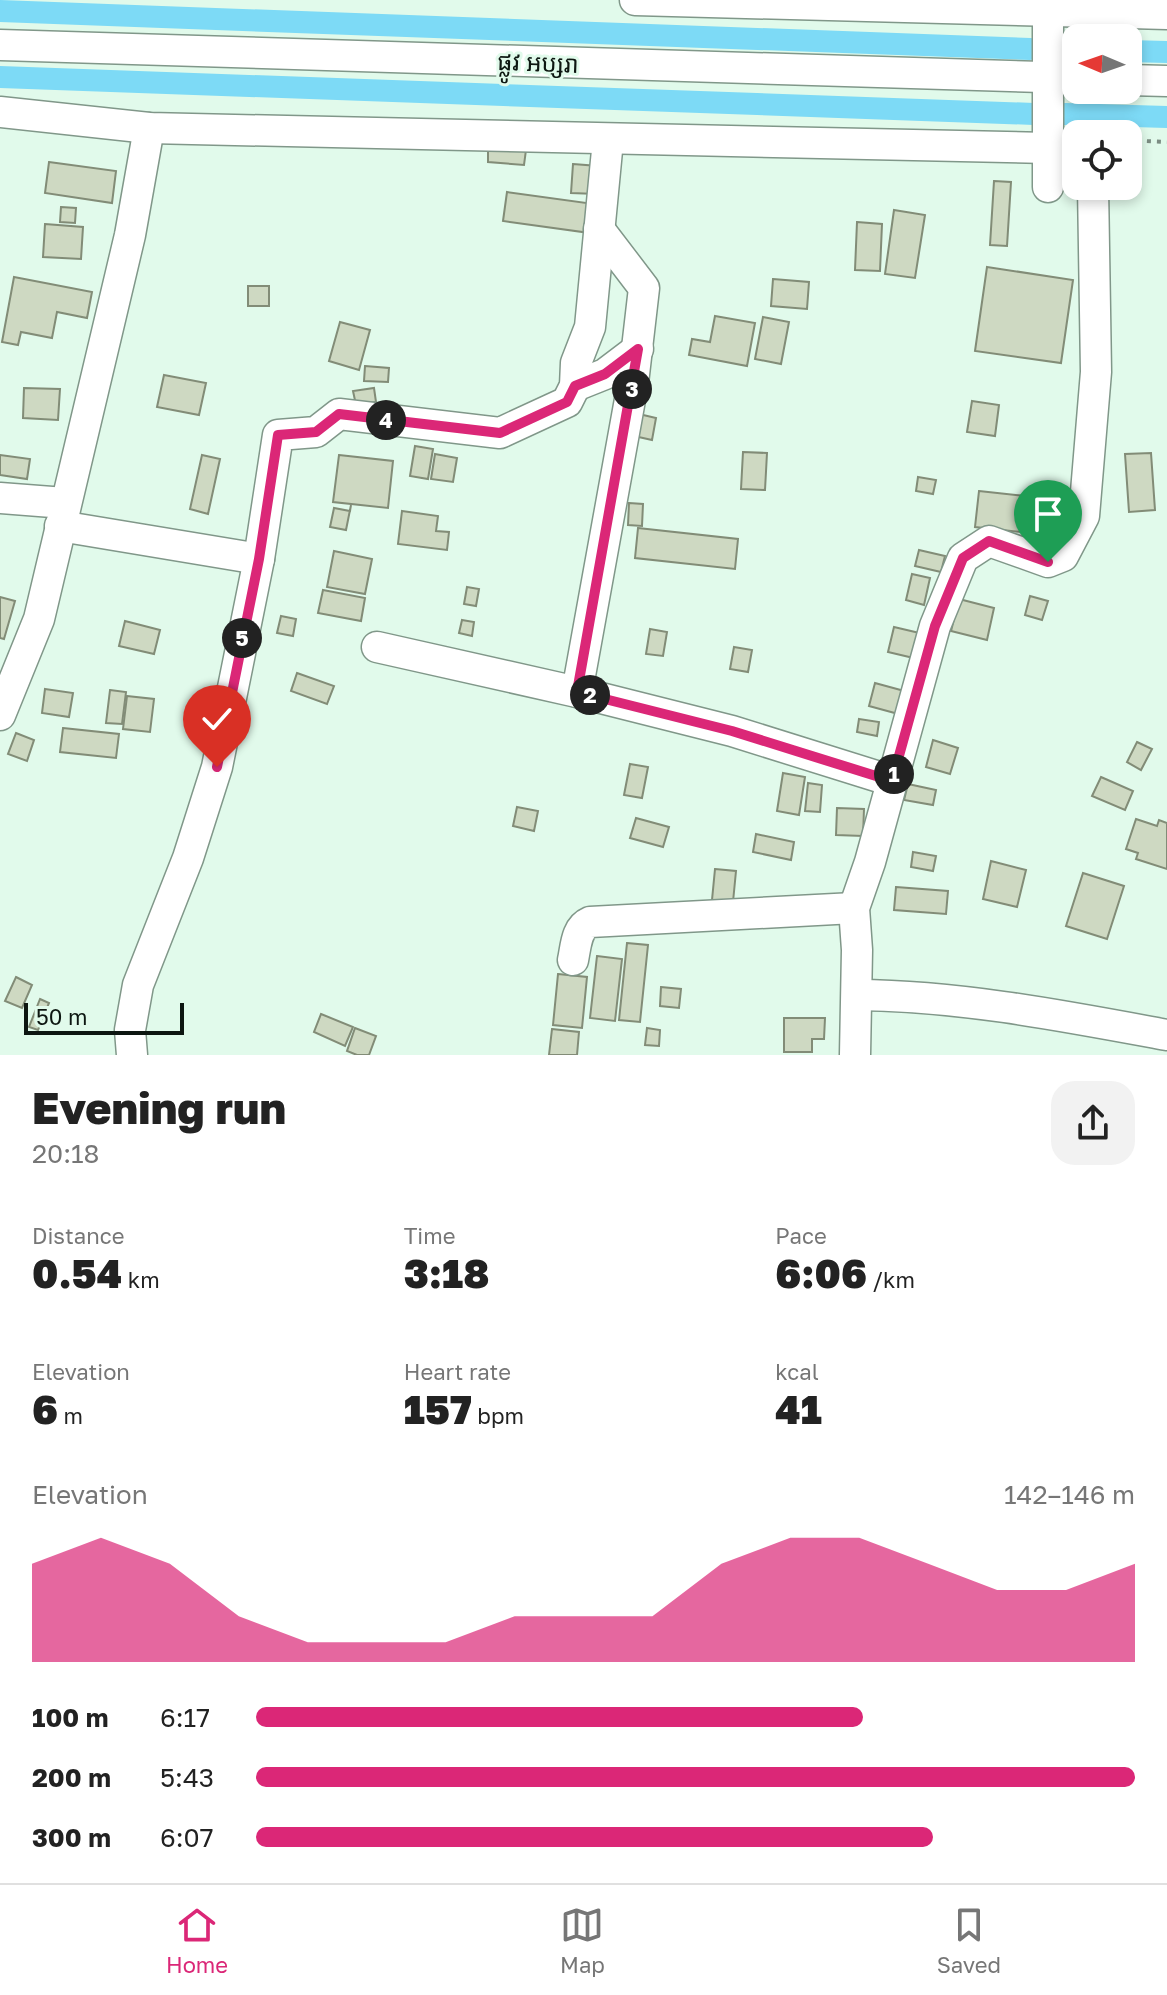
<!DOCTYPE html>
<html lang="en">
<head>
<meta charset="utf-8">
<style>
  body { margin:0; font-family:"Golos Text","Noto Sans Khmer",sans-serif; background:#f2f2f2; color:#222; height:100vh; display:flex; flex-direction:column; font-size:30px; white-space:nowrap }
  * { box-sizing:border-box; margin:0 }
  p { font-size:26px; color:#767676 }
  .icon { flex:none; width:44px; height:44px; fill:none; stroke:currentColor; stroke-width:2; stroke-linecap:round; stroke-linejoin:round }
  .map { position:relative; height:1055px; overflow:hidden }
  .drawer { display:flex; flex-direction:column; background:#fff; flex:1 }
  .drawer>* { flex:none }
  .needle { width:52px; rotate:272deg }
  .tools { position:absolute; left:1062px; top:24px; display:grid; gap:16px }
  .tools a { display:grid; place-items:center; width:80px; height:80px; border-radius:16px; background:#fff; box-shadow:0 4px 12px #0003; font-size:40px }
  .scale { position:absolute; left:24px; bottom:20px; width:160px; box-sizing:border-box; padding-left:8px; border:4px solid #0d1611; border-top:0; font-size:22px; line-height:28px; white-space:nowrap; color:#0d1611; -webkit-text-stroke:6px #e1faeb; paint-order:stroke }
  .pin { position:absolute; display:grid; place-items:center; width:68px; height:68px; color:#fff; margin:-82px -34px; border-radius:50% 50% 50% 0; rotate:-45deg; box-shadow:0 0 8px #0007 }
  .pin .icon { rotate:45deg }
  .km { position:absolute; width:40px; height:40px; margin:-20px; border-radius:50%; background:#222; color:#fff; font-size:22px; line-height:40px; text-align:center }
  .round { display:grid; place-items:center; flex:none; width:84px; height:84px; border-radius:24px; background:#f2f2f2 }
  .head { display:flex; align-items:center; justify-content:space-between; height:136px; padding:0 32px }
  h1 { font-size:44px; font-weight:800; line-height:60px }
  .figures { display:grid; grid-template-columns:repeat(3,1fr); gap:12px; height:136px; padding:8px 32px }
  .figures div { display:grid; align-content:center }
  .figures b { font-size:40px; font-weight:800 }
  .figures small { font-size:22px; font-weight:400 }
  .figures p { font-size:22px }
  .chart { height:224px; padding:16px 32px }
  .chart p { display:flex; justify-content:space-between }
  .chart svg { width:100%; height:144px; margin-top:8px; fill:#db2777; opacity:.7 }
  ul { padding:0 32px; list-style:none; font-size:26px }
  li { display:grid; grid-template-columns:128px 96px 1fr; align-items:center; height:60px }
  li i { height:20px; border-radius:10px; background:#db2777 }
  .tab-bar { display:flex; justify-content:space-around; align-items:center; height:112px; border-top:2px solid #e0e0e0; background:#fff; font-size:22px; color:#767676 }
  .tab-bar a { display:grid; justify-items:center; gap:4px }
  .tab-bar .selected { color:#db2777 }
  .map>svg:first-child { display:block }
</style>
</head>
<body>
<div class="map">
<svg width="1167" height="1055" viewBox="0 0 1167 1055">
  <rect width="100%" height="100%" fill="#e1faeb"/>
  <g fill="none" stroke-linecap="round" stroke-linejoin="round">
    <!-- canal -->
    <g stroke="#7ddaf6" stroke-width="22">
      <path d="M0 11 1030 49"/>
      <path d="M1067 50H1076"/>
      <path d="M1128 51 1167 52"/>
      <path d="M0 77 1034 114"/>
      <path d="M1065 114 1167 117"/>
    </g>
  </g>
  <!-- building -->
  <g fill="#ced9c2" stroke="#828c77" stroke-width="2">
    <path d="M488 147 526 150 524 165 488 162Z"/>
    <path d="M49 162 116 171 112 203 45 193Z"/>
    <path d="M573 164 598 166 597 194 571 193Z"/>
    <path d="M994 181 1011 182 1007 246 990 245Z"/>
    <path d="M507 192 594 204 590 233 503 221Z"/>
    <path d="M61 207 76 208 75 223 60 222Z"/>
    <path d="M894 210 925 215 915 278 885 274Z"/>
    <path d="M857 222 882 224 880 271 855 270Z"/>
    <path d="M45 224 83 227 81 259 43 257Z"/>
    <path d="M987 267 1073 280 1061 363 975 351Z"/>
    <path d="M14 277 92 292 87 318 57 312 52 338 21 332 18 345 2 342Z"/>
    <path d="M773 279 809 282 807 309 771 306Z"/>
    <rect x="248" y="286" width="21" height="20"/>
    <path d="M715 316 755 323 747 366 689 355 692 339 710 342Z"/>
    <path d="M763 317 789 322 781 364 755 359Z"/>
    <path d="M340 322 370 330 359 370 329 361Z"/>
    <path d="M365 366 389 368 388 382 364 381Z"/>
    <path d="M164 375 206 383 199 415 157 407Z"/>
    <path d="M24 388 60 389 58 420 23 418Z"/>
    <path d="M374 388 376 402 356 405 353 391Z"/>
    <path d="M972 401 999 405 995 436 967 432Z"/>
    <path d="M639 414 656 418 652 440 634 436Z"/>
    <path d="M415 446 433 449 428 479 410 476Z"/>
    <path d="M743 452 767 453 765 490 741 489Z"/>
    <path d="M1151 453 1155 510 1129 512 1125 454Z"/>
    <path d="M435 454 457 458 453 482 431 479Z"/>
    <path d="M0 455 30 459 27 479 0 475Z"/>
    <path d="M202 455 220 459 208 514 190 509Z"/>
    <path d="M339 455 393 461 388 508 333 502Z"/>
    <path d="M918 477 936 480 933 494 916 491Z"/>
    <path d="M979 491 1025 496 1021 532 975 527Z"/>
    <path d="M629 503 643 504 642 526 628 525Z"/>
    <path d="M351 505 346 530 330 527 334 508 350 511Z"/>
    <path d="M402 511 438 516 436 531 449 532 447 550 398 544Z"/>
    <path d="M638 528 738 539 735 569 635 558Z"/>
    <path d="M919 550 945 556 941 572 915 566Z"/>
    <path d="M334 551 372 559 365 594 327 587Z"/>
    <path d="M912 574 930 578 924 605 906 600Z"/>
    <path d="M467 587 479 589 476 606 464 604Z"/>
    <path d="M323 590 365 598 361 621 318 613Z"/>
    <path d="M1030 596 1048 601 1042 620 1025 615Z"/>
    <path d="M0 597 15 601 4 639 0 638Z"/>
    <path d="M959 599 994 608 987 640 951 631Z"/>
    <path d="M281 616 296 619 293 636 277 633Z"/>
    <path d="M462 620 474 622 472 636 459 633Z"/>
    <path d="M125 621 160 630 154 654 119 646Z"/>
    <path d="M894 627 928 635 922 660 888 652Z"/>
    <path d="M650 629 667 632 663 656 646 654Z"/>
    <path d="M734 647 752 650 748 672 730 669Z"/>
    <path d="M297 673 334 686 327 704 291 691Z"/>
    <path d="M875 683 908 692 902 715 869 706Z"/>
    <path d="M45 689 73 693 69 717 42 713Z"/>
    <path d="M110 690 126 692 122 724 106 723Z"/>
    <path d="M127 696 154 699 150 732 123 729Z"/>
    <path d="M859 719 879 722 877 736 857 732Z"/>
    <path d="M63 728 119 734 116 758 60 752Z"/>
    <path d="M16 733 34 740 27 761 8 754Z"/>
    <path d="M933 740 958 748 950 774 926 767Z"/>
    <path d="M1137 742 1152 749 1141 770 1127 762Z"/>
    <path d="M630 764 648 767 642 798 624 795Z"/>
    <path d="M783 773 805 777 799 815 777 811Z"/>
    <path d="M1101 777 1133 791 1125 810 1092 796Z"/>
    <path d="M808 783 822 785 820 812 805 811Z"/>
    <path d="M908 784 936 790 933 805 904 800Z"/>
    <path d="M517 807 538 811 534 831 513 826Z"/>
    <path d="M837 808 864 809 863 836 836 835Z"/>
    <path d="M636 818 669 827 663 847 630 838Z"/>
    <path d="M1136 819 1157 826 1159 820 1167 823V869L1136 859 1138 853 1126 849Z"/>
    <path d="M756 834 794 842 791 860 753 852Z"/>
    <path d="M913 852 936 856 933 871 911 867Z"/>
    <path d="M991 861 1026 870 1017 907 983 899Z"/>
    <path d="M715 869 736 871 733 902 712 900Z"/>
    <path d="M1083 873 1124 886 1107 939 1066 926Z"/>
    <path d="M896 887 948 891 946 914 894 910Z"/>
    <path d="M627 943 648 945 640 1022 619 1020Z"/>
    <path d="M597 956 622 959 615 1021 590 1018Z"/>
    <path d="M558 974 587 977 582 1028 553 1025Z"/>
    <path d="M16 977 32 985 22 1008 5 1001Z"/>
    <path d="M661 987 681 989 679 1008 660 1006Z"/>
    <path d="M40 999 49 1003 38 1030 29 1027Z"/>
    <path d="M321 1014 353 1027 345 1046 314 1032Z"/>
    <path d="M784 1018H825L824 1039H812V1052H784Z"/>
    <path d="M355 1028 376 1036 369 1055H357L347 1051Z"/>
    <path d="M647 1028 660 1030 659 1046 645 1045Z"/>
    <path d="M552 1029 579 1032 577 1055H549Z"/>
  </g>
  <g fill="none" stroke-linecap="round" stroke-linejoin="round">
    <!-- minor casing -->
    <g stroke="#809789" stroke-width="33">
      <g id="minor">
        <path d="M635 0 1167 14"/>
        <path d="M0 45 1076 78"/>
        <path d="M1128 80 1167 81"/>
        <path d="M0 112 149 128 1047 148 1076 155"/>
        <path d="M1048 187V11L1052 0"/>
        <path d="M575 386 605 374 638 349"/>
        <path d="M0 498 65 503"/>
        <path d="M60 526 259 559"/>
        <path d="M377 647 577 692 732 731 892 781"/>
        <path d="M577 692 633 383 644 288 599 229"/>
        <path d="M0 715 39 619 130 235 149 128"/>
        <path d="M573 960C576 946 576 928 590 922L854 908"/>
        <path d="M857 995C962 996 1064 1016 1167 1035"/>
        <path d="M132 1055 130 1030 138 985 188 858 217 767 259 559 278 435 316 432 339 414 500 433 567 402 575 386 576 363 590 327 608 140"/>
        <path d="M855 1055 857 950 854 908 870 862 935 626 963 558 989 541 1048 562 1063 556 1084 516 1096 372 1093 186"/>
      </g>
    </g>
    <!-- path -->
    <path stroke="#7c8d83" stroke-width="4" stroke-dasharray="4 6" stroke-linecap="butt" d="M1128 147 1144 141 1167 142"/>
    <!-- minor -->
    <use href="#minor" stroke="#fff" stroke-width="30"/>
  </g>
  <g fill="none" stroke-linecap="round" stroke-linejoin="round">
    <!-- route casing -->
    <g stroke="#fff" stroke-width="16">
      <path id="route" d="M217 767 259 559 278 435 316 432 339 414 500 433 567 402 575 386 605 374 638 349 577 692 732 731 892 781 935 626 963 558 989 541 1048 562"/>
    </g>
    <!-- route -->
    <use href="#route" stroke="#db2777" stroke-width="10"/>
  </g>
  <g text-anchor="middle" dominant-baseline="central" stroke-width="6" stroke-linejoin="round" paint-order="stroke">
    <!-- street labels -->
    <g font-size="24" fill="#0d1611" stroke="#e1faeb">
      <text transform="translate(538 62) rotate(2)">ផ្លូវ អប្សរា</text>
    </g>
  </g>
</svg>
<div class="tools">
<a><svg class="needle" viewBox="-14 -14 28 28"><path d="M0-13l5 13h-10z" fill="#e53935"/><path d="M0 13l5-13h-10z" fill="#767676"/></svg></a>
<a><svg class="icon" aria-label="locate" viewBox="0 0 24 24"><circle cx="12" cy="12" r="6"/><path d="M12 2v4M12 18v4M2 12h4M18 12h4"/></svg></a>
</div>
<div class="scale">50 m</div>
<div class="pin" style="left:1048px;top:562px;background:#1e9e55"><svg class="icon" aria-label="arrive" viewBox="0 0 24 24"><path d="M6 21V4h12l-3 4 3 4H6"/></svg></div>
<div class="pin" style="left:217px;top:767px;background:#d93025"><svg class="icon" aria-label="check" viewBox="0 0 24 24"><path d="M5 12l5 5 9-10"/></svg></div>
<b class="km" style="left:894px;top:774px">1</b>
<b class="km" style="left:590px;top:695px">2</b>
<b class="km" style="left:632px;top:389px">3</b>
<b class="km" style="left:386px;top:420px">4</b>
<b class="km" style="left:242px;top:638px">5</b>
</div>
<section class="drawer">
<div class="head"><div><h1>Evening run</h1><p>20:18</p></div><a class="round"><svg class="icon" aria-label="share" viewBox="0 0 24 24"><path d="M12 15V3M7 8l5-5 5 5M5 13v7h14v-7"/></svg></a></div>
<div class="figures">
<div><p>Distance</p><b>0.54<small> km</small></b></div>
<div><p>Time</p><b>3:18</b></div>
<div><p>Pace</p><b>6:06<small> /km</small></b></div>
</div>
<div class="figures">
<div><p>Elevation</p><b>6<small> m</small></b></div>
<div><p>Heart rate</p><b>157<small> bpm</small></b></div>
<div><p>kcal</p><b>41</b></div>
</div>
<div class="chart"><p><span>Elevation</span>142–146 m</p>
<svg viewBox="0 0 160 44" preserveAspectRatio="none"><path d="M0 44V14L10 6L20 14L30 30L40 38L50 38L60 38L70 30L80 30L90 30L100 14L110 6L120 6L130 14L140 22L150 22L160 14V44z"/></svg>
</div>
<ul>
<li><b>100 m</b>6:17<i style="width:69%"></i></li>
<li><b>200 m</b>5:43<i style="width:100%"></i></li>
<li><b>300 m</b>6:07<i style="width:77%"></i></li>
</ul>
</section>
<nav class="tab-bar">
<a class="selected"><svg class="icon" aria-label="home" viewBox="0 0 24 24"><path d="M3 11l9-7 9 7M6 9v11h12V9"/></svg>Home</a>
<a><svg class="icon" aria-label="map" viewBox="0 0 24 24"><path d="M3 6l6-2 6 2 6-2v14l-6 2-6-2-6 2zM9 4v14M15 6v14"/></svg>Map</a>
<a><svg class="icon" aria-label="saved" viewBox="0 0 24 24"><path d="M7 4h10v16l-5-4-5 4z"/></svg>Saved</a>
</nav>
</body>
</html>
